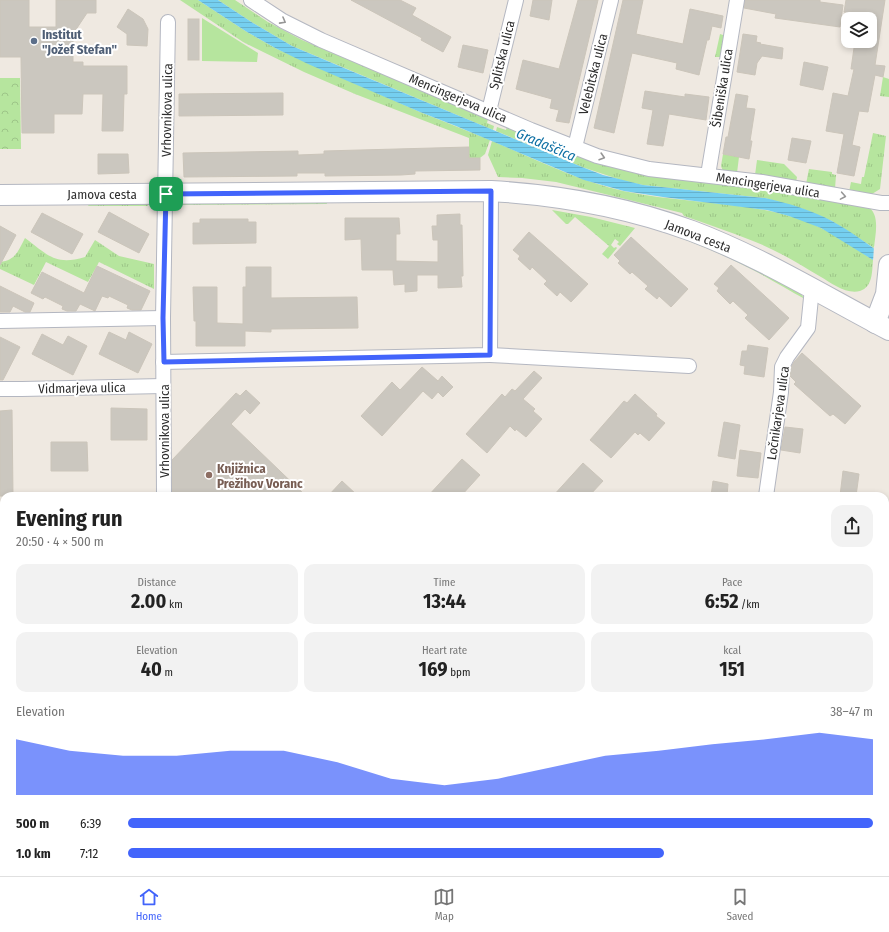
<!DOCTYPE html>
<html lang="en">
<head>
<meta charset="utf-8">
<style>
  body { margin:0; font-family:"Fira Sans Condensed",sans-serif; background:#f2f2f2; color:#222; height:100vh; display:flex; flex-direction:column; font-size:15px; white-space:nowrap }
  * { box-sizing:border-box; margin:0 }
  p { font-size:13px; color:#767676 }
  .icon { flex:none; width:22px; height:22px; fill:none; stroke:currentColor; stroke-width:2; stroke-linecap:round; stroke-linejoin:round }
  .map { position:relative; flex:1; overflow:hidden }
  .panel { position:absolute; left:0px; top:492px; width:889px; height:384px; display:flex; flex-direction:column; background:#fff; border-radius:12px 12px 0 0; box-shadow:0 2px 6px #0003 }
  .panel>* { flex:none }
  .fabs { position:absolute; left:841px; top:12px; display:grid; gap:8px }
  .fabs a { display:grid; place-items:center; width:36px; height:36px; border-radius:8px; background:#fff; box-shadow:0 2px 6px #0003; font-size:20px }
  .pin { position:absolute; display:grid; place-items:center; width:34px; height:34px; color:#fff; margin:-17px; border-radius:8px; box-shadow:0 2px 6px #0006 }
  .round { display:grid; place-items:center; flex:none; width:42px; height:42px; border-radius:12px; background:#f2f2f2 }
  .overview { display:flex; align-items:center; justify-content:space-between; height:68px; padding:0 16px }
  h1 { font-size:22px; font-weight:700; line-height:30px }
  .stats { display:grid; grid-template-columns:repeat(3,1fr); gap:6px; height:68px; padding:4px 16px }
  .stats div { display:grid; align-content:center; border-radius:10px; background:#f2f2f2; text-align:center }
  .stats b { font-size:20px; font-weight:700 }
  .stats small { font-size:11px; font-weight:400 }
  .stats p { font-size:11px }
  .chart { height:112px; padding:8px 16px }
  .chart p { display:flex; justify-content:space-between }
  .chart svg { width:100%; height:72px; margin-top:4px; fill:#4264fb; opacity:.7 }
  ul { padding:0 16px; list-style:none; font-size:13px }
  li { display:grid; grid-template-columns:64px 48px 1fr; align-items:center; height:30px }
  li i { height:10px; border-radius:5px; background:#4264fb }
  .menu { display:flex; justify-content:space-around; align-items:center; height:56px; border-top:1px solid #e0e0e0; background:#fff; font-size:11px; color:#767676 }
  .menu a { display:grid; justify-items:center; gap:2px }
  .menu .on { color:#4264fb }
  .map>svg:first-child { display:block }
</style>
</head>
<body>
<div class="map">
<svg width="889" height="876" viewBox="0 0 889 876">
  <defs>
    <pattern id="grass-tufts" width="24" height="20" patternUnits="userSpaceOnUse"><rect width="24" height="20" fill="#b6e59e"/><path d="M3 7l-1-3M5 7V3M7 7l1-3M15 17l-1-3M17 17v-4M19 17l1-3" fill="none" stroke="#9dc588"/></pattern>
    <pattern id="park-crowns" width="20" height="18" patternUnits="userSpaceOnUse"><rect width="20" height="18" fill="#b6e59e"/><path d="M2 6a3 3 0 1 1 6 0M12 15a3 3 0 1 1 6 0" fill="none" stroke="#9dc588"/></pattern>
    <pattern id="water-rules" width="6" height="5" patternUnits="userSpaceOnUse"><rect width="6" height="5" fill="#75cff0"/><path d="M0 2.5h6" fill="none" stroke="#66b2ce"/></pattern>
  </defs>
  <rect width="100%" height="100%" fill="#efe9e1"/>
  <!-- grass -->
  <g fill="url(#grass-tufts)">
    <path d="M180 0H198L247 32 277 49 420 112 490 140 485 154 480 158H469V138L355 94 304 72 243 42Z"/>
    <path d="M218 0H235L268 22 302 40 488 119 487 123 494 126 493 130 292 46 253 23Z"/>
    <path d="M720 34 726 36 721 57H715Z"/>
    <path d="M883 77 889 79V97L880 96Z"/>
    <path d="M507 126 573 154 607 166 641 174 766 189 867 206C881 214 875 235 874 248L832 221 803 209 765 198 643 185 624 181 582 167 496 131 497 127 506 130Z"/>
    <path d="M873 133 886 136 880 189 872 194 849 192 851 182 861 184 862 177H864Z"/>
    <path d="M492 141C535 159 578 181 623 191 682 204 744 200 802 220 828 229 850 245 873 260 872 271 873 287 860 291 847 295 831 283 821 277 799 264 777 250 753 241 731 232 707 224 684 216L682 213 556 182 522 178 498 177 488 155Z"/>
    <path d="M723 154 739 157 737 173 723 171 721 166Z"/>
    <path d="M757 160 784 164 797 177 796 182 755 175Z"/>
    <path d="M809 169 832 172V174L836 175 835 189 806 184Z"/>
    <path d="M326 200 327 204 180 205 179 201Z"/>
    <path d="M90 202H147L148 206H88Z"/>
    <path d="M552 210 591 217 635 228 620 246 617 244 619 242 615 239 611 245 614 248 616 247 617 248 608 259 602 254 609 246 575 217 568 224H566Z"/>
    <path d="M660 228 743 262 800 293 805 299C784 288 763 274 741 264 713 250 685 239 656 229Z"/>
    <path d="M25 238C48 255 55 266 85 257L95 240 119 256 154 264V289L99 262 88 282 46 262 34 285 0 269V262C16 260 18 251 25 238Z"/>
    <path d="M885 834 889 835V876H829L830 872H885Z"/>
  </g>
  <!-- park -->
  <path fill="url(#park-crowns)" d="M0 78H20L21 149H0Z"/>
  <!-- garden -->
  <path fill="#b6e59e" d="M202 18 258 53 257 62 202 61Z"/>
  <!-- water -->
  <path fill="url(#water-rules)" d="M198 0H218L253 23 292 46 344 68 582 167 603 175 643 185 765 198C788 203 811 210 832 221 852 232 870 246 889 259L874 258 873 260 821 228 789 216 767 210 663 197 624 191 584 180 456 126 420 112 308 64 277 49 247 32Z"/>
  <!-- pier -->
  <path fill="#efe9e1" d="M874 246 889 256 888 270 875 261 873 262Z"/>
  <!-- building -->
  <g fill="#cbc7bf" stroke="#cbc5ba">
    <path d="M0 0H29V27H56V0H96V13H87L73 34V62H83V66H127V94H124L123 131H102L103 94H83L82 114H54V133H22L21 57H0Z"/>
    <path d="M351 0H400L416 8 412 15 451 37 443 52 421 40 422 38Z"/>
    <path d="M533 0H552L549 20 530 16Z"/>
    <path d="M578 0H598L569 123 556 121 559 110 550 108 552 99 516 89 523 60 559 69Z"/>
    <path d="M623 0H643L636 34 683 44 690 9 723 16 721 28 712 26 709 40H707L699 75 676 69 677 63 632 53 614 133 594 128Z"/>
    <path d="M745 0H820V2L843 5 840 27 775 18 776 14 744 8Z"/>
    <path d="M846 0H885L875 65 885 66 883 77 875 75 868 112 859 111 852 145 860 147 854 176 837 173 844 134 826 131 833 93 848 96 854 69H851L855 41H870V19H867L868 16 844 12Z"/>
    <path d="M128 9 143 19 148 29 147 46 127 45V34L117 27Z"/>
    <rect x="188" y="19" width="11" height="41"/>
    <path d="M743 34 757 36 756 42 761 43 760 44 783 48 782 59 762 56 757 63 755 75 737 72Z"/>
    <path d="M463 45 488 50 483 73 458 67Z"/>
    <path d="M804 62 828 67 823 90 800 85Z"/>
    <path d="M645 91 685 97V94L709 97 706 120 669 114 663 146 647 144 653 110 642 108Z"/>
    <path d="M283 93V115L179 116V94Z"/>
    <path d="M736 94 748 96 746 108 755 109 750 141H752L749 159 723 154 726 137H728Z"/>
    <path d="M792 138 811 141 806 163 788 160Z"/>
    <path d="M469 147V158H480V170L415 171V174L401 175 325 176V173H297V176L184 177 183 153 298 151V155L324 154V151Z"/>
    <path d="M98 154H128L129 173 98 174Z"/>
    <path d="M109 212 149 234 139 253 98 232Z"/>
    <path d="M42 213 83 234 72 254 31 232Z"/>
    <path d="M460 214V225H462L463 276H461L462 287 438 288V275H417V291L405 292V284L394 285 393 270H362L361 239 345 240V218H399L400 234H396V261L438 262V240H433L432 226H437V215Z"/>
    <path d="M200 219H248V222H256V243L193 244V223H200Z"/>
    <path d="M0 226 16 235 0 265Z"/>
    <path d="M529 232 588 284 571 302 560 292 557 296 544 284 547 281 532 267 530 270 518 259 520 256 513 250Z"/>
    <path d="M631 237 688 289 671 307 659 296 657 299 645 289 648 286 632 272 630 274 618 263 620 261 614 255Z"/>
    <path d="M731 265 789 318 769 340 745 318 748 315 733 301 730 304 717 291 719 288 714 284Z"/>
    <path d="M97 266 150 291 141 310H132L127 308 128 305 109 296 108 298 102 296 95 311 80 304 76 311H67L62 309 63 306 45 297 43 299 31 293 42 272 84 293Z"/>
    <path d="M246 267H271V298L357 297 358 328 271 329V332L245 331V346H196V321H194L193 287H217V323L243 324V287H246Z"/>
    <path d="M0 286 34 303 30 312H25L13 306 10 312H0Z"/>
    <path d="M109 332 126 340 129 332 152 344 138 373 99 354Z"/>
    <path d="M42 334 63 345 68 336 87 346 73 375 32 354Z"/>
    <path d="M0 337 20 347 3 380H0Z"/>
    <path d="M748 345 768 348 764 377 744 374 745 366 740 365 742 351H747Z"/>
    <path d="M802 353 861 406 845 424 833 414 830 416 794 384 796 382 790 376V369L794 362Z"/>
    <path d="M422 367 438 381 442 376 453 387 443 397 438 392 432 399 423 391 382 436 361 416 392 382 400 390Z"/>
    <path d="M534 371 542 378 523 399 535 409 533 411 542 419 526 437 516 429 515 431 510 426 487 453 466 434 502 394 505 397 512 389 515 391Z"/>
    <path d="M246 390 260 403 250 414 245 409 231 424 306 496H172V460L236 393 240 396Z"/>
    <path d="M635 394 657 414 656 416 665 423 649 441 640 433 638 435 635 432 611 458 590 440 624 401 627 403Z"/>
    <path d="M111 408 147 409V440H111Z"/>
    <path d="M12 410 13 496H0V411Z"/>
    <path d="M724 422 740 425 735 459 718 456Z"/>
    <path d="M785 427 803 429 800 453 781 450Z"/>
    <path d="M51 442H87L88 471H51Z"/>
    <path d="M740 450 761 453 758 478 737 476Z"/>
    <path d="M462 459 480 475 461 496H428Z"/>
    <path d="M583 463 603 481 589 496H553Z"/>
    <path d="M843 471 859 474 856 496H840Z"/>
    <path d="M342 481 358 496H328Z"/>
    <path d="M713 481 728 484 727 496H711Z"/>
  </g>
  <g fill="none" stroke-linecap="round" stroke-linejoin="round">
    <!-- street casing -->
    <g stroke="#b4b7c1" stroke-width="16">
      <g id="street">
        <path d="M251 0 283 21 321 40 531 130 597 156 649 169 762 182 881 203H889"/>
        <path d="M489 111 516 0"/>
        <path d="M575 147 611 0"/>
        <path d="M708 175 737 0"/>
        <path d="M0 321 163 318"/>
        <path d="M490 355 689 366"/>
        <path d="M163 362 490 355 491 191"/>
        <path d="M0 389H22L163 386"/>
        <path d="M164 496 163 318 168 22"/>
        <path d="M766 496 781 392 782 367 787 357 808 328 812 288"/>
        <path d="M187 872V876"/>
      </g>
    </g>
    <!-- secondary casing -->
    <g stroke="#b4b7c1" stroke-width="22">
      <g id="secondary">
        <path d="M0 195 491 191C560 195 627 207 692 231 761 257 824 296 889 330"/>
        <path d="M875 323 886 294 889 265"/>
        <path d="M818 876V872"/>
      </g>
    </g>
    <!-- primary casing -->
    <g stroke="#c9c9c9" stroke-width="24">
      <g id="primary">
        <path d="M0 596 4 597"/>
        <path d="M0 613H4"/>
        <path d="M885 655H889"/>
      </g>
    </g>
    <!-- street -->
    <use href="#street" stroke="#fff" stroke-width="14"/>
    <!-- secondary -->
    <use href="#secondary" stroke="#fff" stroke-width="20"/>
    <!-- primary -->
    <use href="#primary" stroke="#f2d163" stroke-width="22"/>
  </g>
  <!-- one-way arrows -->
  <defs><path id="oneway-chevron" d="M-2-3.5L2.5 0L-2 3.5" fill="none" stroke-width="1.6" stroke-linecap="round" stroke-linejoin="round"/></defs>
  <g stroke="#969696">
    <use href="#oneway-chevron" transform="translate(283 21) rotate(29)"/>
    <use href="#oneway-chevron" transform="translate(602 157) rotate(17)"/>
    <use href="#oneway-chevron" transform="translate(843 196) rotate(10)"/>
  </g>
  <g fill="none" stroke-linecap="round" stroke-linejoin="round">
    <!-- route casing -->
    <g stroke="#fff" stroke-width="8">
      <path id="route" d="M491 191 490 355 164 362 163 318 166 194Z"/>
    </g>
    <!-- route -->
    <use href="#route" stroke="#4264fb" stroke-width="5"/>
  </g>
  <!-- markers -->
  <circle fill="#5c6f8a" stroke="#fff" stroke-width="1.5" cx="34" cy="41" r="4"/>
  <circle fill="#8d6e63" stroke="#fff" stroke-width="1.5" cx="209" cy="475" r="4"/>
  <g text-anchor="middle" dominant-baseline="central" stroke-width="4" stroke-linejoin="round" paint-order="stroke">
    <!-- service labels -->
    <g font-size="13" font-weight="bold" fill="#4e5e75" stroke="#fff" text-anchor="start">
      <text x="42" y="34">Institut<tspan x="42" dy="15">"Jožef Stefan"</tspan></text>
    </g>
    <!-- street labels -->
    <g font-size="13" fill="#2e2e2e" stroke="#fff">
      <text transform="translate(502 55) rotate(-76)">Splitska ulica</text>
      <text transform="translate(593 74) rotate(-76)">Velebitska ulica</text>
      <text transform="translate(722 88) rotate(-81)">Šibeniška ulica</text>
      <text transform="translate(458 98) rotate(23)">Mencingerjeva ulica</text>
      <text transform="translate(167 110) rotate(-89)">Vrhovnikova ulica</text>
      <text transform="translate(768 185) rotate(9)">Mencingerjeva ulica</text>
      <text x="102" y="194">Jamova cesta</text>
      <text transform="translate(698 236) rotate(21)">Jamova cesta</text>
      <text transform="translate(82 388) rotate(-1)">Vidmarjeva ulica</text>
      <text transform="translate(778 413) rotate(-82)">Ločnikarjeva ulica</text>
      <text transform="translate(164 431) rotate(-90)">Vrhovnikova ulica</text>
    </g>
    <!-- education labels -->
    <g font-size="13" font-weight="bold" fill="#785e54" stroke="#fff" text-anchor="start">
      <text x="217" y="468">Knjižnica<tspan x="217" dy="15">Prežihov Voranc</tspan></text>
    </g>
    <!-- water labels -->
    <g font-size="14" font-style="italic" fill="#0d6fa3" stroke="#fff">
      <text transform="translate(546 145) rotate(23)">Gradaščica</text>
    </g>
  </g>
</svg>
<div class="fabs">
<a><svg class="icon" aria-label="layers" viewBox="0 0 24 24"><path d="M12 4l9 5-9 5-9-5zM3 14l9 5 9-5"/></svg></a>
</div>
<div class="pin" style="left:166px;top:194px;background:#1e9e55"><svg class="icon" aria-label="arrive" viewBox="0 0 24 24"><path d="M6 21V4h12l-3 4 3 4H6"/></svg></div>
<section class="panel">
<div class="overview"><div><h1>Evening run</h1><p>20:50 · 4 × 500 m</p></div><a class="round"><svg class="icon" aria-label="share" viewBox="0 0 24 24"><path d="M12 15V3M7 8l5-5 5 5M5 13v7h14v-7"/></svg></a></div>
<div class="stats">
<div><p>Distance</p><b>2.00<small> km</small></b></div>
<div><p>Time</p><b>13:44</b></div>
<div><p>Pace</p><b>6:52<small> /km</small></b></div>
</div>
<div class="stats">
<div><p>Elevation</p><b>40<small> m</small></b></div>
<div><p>Heart rate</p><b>169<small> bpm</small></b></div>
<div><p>kcal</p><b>151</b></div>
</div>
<div class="chart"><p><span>Elevation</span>38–47 m</p>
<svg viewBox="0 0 160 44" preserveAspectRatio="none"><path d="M0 44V10L10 17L20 20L30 20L40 17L50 17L60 24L70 34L80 38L90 34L100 27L110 20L120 17L130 13L140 10L150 6L160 10V44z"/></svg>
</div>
<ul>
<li><b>500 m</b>6:39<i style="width:100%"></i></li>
<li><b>1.0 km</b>7:12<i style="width:72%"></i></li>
</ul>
</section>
</div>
<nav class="menu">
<a class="on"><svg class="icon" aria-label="home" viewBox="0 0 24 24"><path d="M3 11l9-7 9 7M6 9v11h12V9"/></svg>Home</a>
<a><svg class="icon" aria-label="map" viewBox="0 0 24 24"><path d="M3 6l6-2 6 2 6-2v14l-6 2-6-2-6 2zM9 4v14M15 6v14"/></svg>Map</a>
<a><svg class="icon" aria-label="saved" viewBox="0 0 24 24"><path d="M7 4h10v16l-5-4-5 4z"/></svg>Saved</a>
</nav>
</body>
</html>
